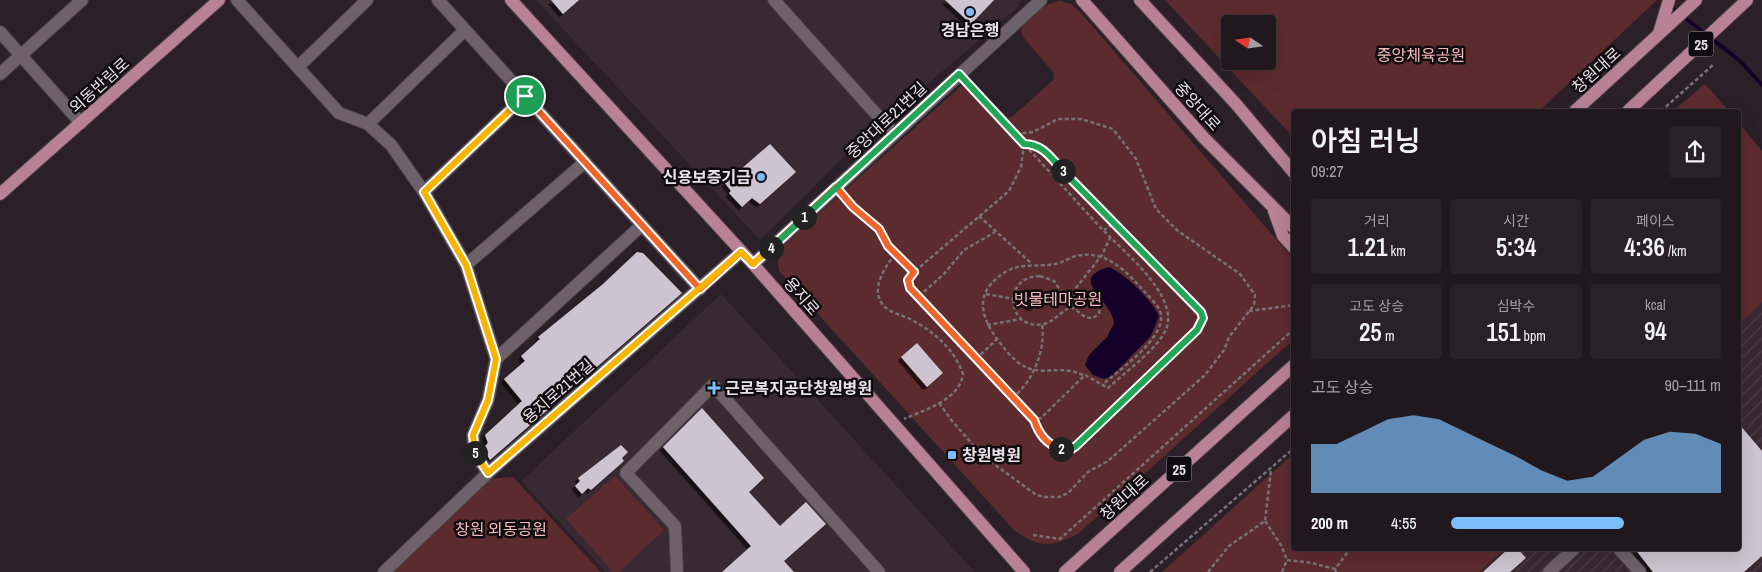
<!DOCTYPE html>
<html lang="ko">
<head>
<meta charset="utf-8">
<style>
  body { margin:0; font-family:"Archivo Narrow","Noto Sans KR",sans-serif; background:#282126; color:#f1f3f6; height:100vh; display:flex; flex-direction:column; font-size:19px; white-space:nowrap }
  * { box-sizing:border-box; margin:0 }
  p { font-size:16px; color:#a2a0a4 }
  .icon { flex:none; width:28px; height:28px; fill:none; stroke:currentColor; stroke-width:2; stroke-linecap:round; stroke-linejoin:round }
  .map { position:relative; flex:1; overflow:hidden }
  .side { position:absolute; left:1291px; top:109px; width:450px; height:442px; display:flex; flex-direction:column; background:#20181d; border-radius:5px; box-shadow:0 5px 20px #0002,0 0 0 1px #3d373b }
  .side>* { flex:none }
  .needle { width:32px; rotate:283deg }
  .fabs { position:absolute; left:1221px; top:15px; display:grid; gap:10px }
  .fabs a { display:grid; place-items:center; width:55px; height:55px; border-radius:5px; background:#20181d; box-shadow:0 5px 20px #0002,0 0 0 1px #3d373b; font-size:25px }
  .pin { position:absolute; display:grid; place-items:center; width:42px; height:42px; color:#fff; margin:-21px; border:2px solid #fff; border-radius:50%; box-shadow:0 1px 5px #0007 }
  .km { position:absolute; width:25px; height:25px; margin:-12px; border-radius:50%; background:#222; color:#fff; font-size:14px; line-height:25px; text-align:center }
  .round { display:grid; place-items:center; flex:none; width:52px; height:52px; border-radius:5px; background:#282126 }
  .overview { display:flex; align-items:center; justify-content:space-between; height:85px; padding:0 20px }
  h1 { font-size:28px; font-weight:600; line-height:38px }
  .figures { display:grid; grid-template-columns:repeat(3,1fr); gap:8px; height:85px; padding:5px 20px }
  .figures div { display:grid; align-content:center; border-radius:5px; background:#282126; text-align:center }
  .figures b { font-size:25px; font-weight:600 }
  .figures small { font-size:14px; font-weight:400 }
  .figures p { font-size:14px }
  .chart { height:140px; padding:10px 20px }
  .chart p { display:flex; justify-content:space-between }
  .chart svg { width:100%; height:90px; margin-top:5px; fill:#7cbef9; opacity:.7 }
  ul { padding:0 20px; list-style:none; font-size:16px }
  li { display:grid; grid-template-columns:80px 60px 1fr; align-items:center; height:38px }
  li i { height:12px; border-radius:6px; background:#7cbef9 }
  .map>svg:first-child { display:block }
</style>
</head>
<body>
<div class="map">
<svg width="1762" height="572" viewBox="0 0 1762 572">
  <defs>
    <pattern id="industrial-furrows" width="10" height="10" patternUnits="userSpaceOnUse" patternTransform="scale(1.25)"><rect width="10" height="10" fill="#392933"/><path d="M-1 1l2-2M0 10L10 0M9 11l2-2" fill="none" stroke="#4c3e47"/></pattern>
    <filter id="shadow"><feDropShadow dx="-3.5" dy="3.5" stdDeviation="0" flood-color="#0009"/></filter>
  </defs>
  <rect width="100%" height="100%" fill="#2b2027"/>
  <!-- built -->
  <g fill="#392933">
    <path d="M536 0H1021L1017 8 858 143 760 240Z"/>
    <path d="M721 294 975 572H606L521 481Z"/>
  </g>
  <!-- industrial -->
  <path fill="url(#industrial-furrows)" d="M1762 302V572H1479L1504 549H1739V324Z"/>
  <!-- park -->
  <g fill="#5c2b2e" fill-rule="evenodd">
    <path d="M1165 0H1657L1539 111H1294V138ZM1230 24H1268V61H1230Z"/>
    <path d="M1060 1 1071 4 1082 14 1294 260V339L1079 533C1052 548 1039 548 1014 530L779 271C777 260 778 253 785 244L969 79 1008 118 1013 116 1053 80 1054 73 1023 37 1021 30C1028 17 1047 2 1060 1Z"/>
    <path d="M1705 84 1729 111H1673Z"/>
    <path d="M1739 123 1762 151V302L1739 324Z"/>
    <path d="M1294 453V549H1504L1479 572H1162Z"/>
    <path d="M615 476 664 530 619 572H613L566 519Z"/>
    <path d="M513 477 601 572H389L488 479Z"/>
  </g>
  <!-- water -->
  <path fill="#140028" d="M1109 267C1123 272 1154 302 1159 316L1151 336 1112 376 1104 379 1093 375 1085 365 1089 355 1107 337 1114 323C1113 300 1066 279 1109 267Z"/>
  <g fill="none" stroke-linecap="round" stroke-linejoin="round">
    <!-- stream -->
    <path stroke="#140028" stroke-width="4" d="M1670 6 1740 61 1762 85"/>
  </g>
  <!-- building -->
  <g fill="#cec3d0" filter="url(#shadow)">
    <path d="M551 0H579L563 14Z"/>
    <path d="M945 0H994L971 24Z"/>
    <path d="M770 144 796 172 760 204 752 198 742 207 729 193 731 191 725 183Z"/>
    <path d="M637 252 643 253 682 293 490 460 483 448 488 443 485 435 522 401 504 379 525 361 521 356 540 339 538 337 603 284Z"/>
    <circle cx="1032" cy="302" r="5.5"/>
    <path d="M917 343 943 373 927 387 901 357Z"/>
    <path d="M702 408 764 478 749 492 780 526 806 502 826 524 784 561 794 572H722L751 546 663 447Z"/>
    <path d="M1739 424 1762 451V556L1744 572H1653L1635 549H1739Z"/>
    <path d="M621 445 628 452 622 458 624 461 591 490 588 488 582 494 575 486 580 481 578 478Z"/>
    <path d="M1508 549H1518L1526 558 1510 572H1483Z"/>
  </g>
  <g fill="none" stroke-linecap="round" stroke-linejoin="round">
    <!-- minor casing -->
    <g stroke="#463d43" stroke-width="14">
      <g id="minor">
        <path d="M237 0 339 113 368 124 391 145 424 192 466 265 496 359 488 400 473 435 474 452 488 473 741 252"/>
        <path d="M438 0 700 289"/>
        <path d="M774 0 894 134"/>
        <path d="M0 32 81 123"/>
        <path d="M298 67 367 0"/>
        <path d="M0 74 82 0"/>
        <path d="M368 124 465 30"/>
        <path d="M424 192 525 96"/>
        <path d="M753 264 1041 0"/>
        <path d="M466 265 585 162"/>
        <path d="M496 359 642 225"/>
        <path d="M1619 549 1640 572"/>
        <path d="M384 572 488 473"/>
        <path d="M677 572 675 526 626 473 713 385 879 572"/>
        <path d="M1549 572 1574 549"/>
      </g>
    </g>
    <!-- major casing -->
    <g stroke="#463d43" stroke-width="14">
      <g id="major">
        <path d="M511 0 753 264 1024 572"/>
        <path d="M1082 0 1204 138 1294 228"/>
        <path d="M1140 0 1236 104 1294 173"/>
        <path d="M1659 33 1669 0"/>
        <path d="M1575 111 1696 0"/>
        <path d="M1628 111 1747 0"/>
        <path d="M0 194 219 0"/>
        <path d="M1274 211 1283 236 1294 248"/>
        <path d="M1065 572 1294 365"/>
        <path d="M1120 572 1294 415"/>
      </g>
    </g>
    <!-- path -->
    <g stroke="#797075" stroke-width="2.5" stroke-dasharray="4 2.5" stroke-linecap="butt">
      <path d="M967 83 1024 144 1099 226 1103 230C1125 253 1186 301 1163 335 1153 352 1123 374 1108 388L1085 375 1041 418 1033 419 910 287 908 280 914 272 1009 191 1021 167 1024 144H1034L1042 148 1119 228"/>
      <path d="M1661 111 1713 65"/>
      <path d="M844 197 879 229 888 246 914 272"/>
      <path d="M979 216 1032 264"/>
      <path d="M895 254C885 267 869 290 884 306 889 312 901 315 908 318 932 330 954 348 963 374 960 400 924 410 904 419"/>
      <path d="M1040 276 1054 281 1063 294 1092 295 1100 303 1099 314C1087 324 1081 312 1071 307 1061 311 1055 321 1044 324 1007 332 1001 276 1040 276Z"/>
      <path d="M986 294 1014 299"/>
      <path d="M919 296 944 274 964 250 995 232"/>
      <path d="M1038 302H1071"/>
      <path d="M1071 307 1075 289 1102 255 1110 238"/>
      <path d="M1249 311 1294 305"/>
      <path d="M987 325 1021 319"/>
      <path d="M976 359 997 339"/>
      <path d="M1083 375C1059 363 1040 379 1019 363 1012 358 1006 351 1001 344 980 318 972 292 1007 271 1021 263 1039 267 1055 264 1062 263 1069 258 1076 256 1105 249 1126 271 1143 290 1149 297 1159 305 1161 314 1165 339 1119 370 1102 385"/>
      <path d="M1012 398C1033 382 1046 350 1042 324"/>
      <path d="M939 403 952 421 983 456 1035 494 1043 497H1059L1068 493 1088 472 1108 461 1205 375 1224 350 1229 337 1254 305 1255 295 1240 274 1178 231 1156 209 1136 159 1113 129 1081 119H1058L1033 132 1015 134"/>
      <path d="M1033 419C1040 438 1050 447 1070 451L1202 323 1201 312 1119 228 1110 226 1104 230"/>
      <path d="M1265 521 1281 545 1287 560"/>
      <path d="M1033 535 1060 539 1294 329"/>
      <path d="M1150 572 1294 448"/>
      <path d="M1208 572 1229 546 1265 521 1271 470"/>
      <path d="M1282 572 1287 560 1312 563 1335 569"/>
      <path d="M1336 572 1335 569 1350 549"/>
    </g>
    <!-- minor -->
    <use href="#minor" stroke="#6e6169" stroke-width="12"/>
    <!-- major -->
    <use href="#major" stroke="#b88194" stroke-width="12"/>
  </g>
  <g fill="none" stroke-linecap="round" stroke-linejoin="round">
    <!-- split-1 casing -->
    <g stroke="#fff" stroke-width="10">
      <path id="split-1" d="M525 96 700 289 741 252 753 264 804 217"/>
    </g>
    <!-- split-2 casing -->
    <g stroke="#fff" stroke-width="10">
      <path id="split-2" d="M804 217 836 187 853 207 879 229 888 246 914 272 908 280 910 288 1034 420C1039 434 1046 444 1061 449"/>
    </g>
    <!-- split-3 casing -->
    <g stroke="#fff" stroke-width="10">
      <path id="split-3" d="M1061 449 1070 450 1076 446 1197 330 1203 318 1201 312 1063 171"/>
    </g>
    <!-- split-4 casing -->
    <g stroke="#fff" stroke-width="10">
      <path id="split-4" d="M771 248 959 74 1024 144C1043 144 1051 158 1063 171"/>
    </g>
    <!-- split-5 casing -->
    <g stroke="#fff" stroke-width="10">
      <path id="split-5" d="M475 453 488 473 741 252 753 264 771 248"/>
    </g>
    <!-- split-6 casing -->
    <g stroke="#fff" stroke-width="10">
      <path id="split-6" d="M475 453 473 435 488 400 496 359 466 265 424 192 525 96"/>
    </g>
    <!-- split-1 -->
    <use href="#split-1" stroke="#f0652b" stroke-width="6"/>
    <!-- split-2 -->
    <use href="#split-2" stroke="#f0652b" stroke-width="6"/>
    <!-- split-3 -->
    <use href="#split-3" stroke="#22a559" stroke-width="6"/>
    <!-- split-4 -->
    <use href="#split-4" stroke="#22a559" stroke-width="6"/>
    <!-- split-5 -->
    <use href="#split-5" stroke="#f5b400" stroke-width="6"/>
    <!-- split-6 -->
    <use href="#split-6" stroke="#f5b400" stroke-width="6"/>
  </g>
  <!-- markers -->
  <g fill="#7cbef9" stroke="#100b0e" stroke-width="2">
    <circle cx="970" cy="12" r="5"/>
    <circle cx="761" cy="177" r="5"/>
    <path d="M711.5 380.5h5v5h5v5h-5v5h-5v-5h-5v-5h5z"/>
    <rect x="947" y="450" width="10" height="10" rx="2.5"/>
  </g>
  <g text-anchor="middle" dominant-baseline="central" stroke-width="5" stroke-linejoin="round" paint-order="stroke">
    <!-- shield labels -->
    <g fill="#100b0e" stroke="#a8a2a5" stroke-width="1">
      <rect x="1688.5" y="31.5" width="25" height="25" rx="4"/>
      <rect x="1166.5" y="456.5" width="25" height="25" rx="4"/>
    </g>
    <g font-size="15" font-weight="bold" fill="#e9e2e6">
      <text x="1701" y="44">25</text>
      <text x="1179" y="469">25</text>
    </g>
    <!-- poi labels -->
    <g font-size="16" font-weight="bold" fill="#e9e2e6" stroke="#100b0e" text-anchor="start">
      <text x="970" y="30" text-anchor="middle">경남은행</text>
      <text x="751" y="177" text-anchor="end">신용보증기금</text>
      <text x="725" y="388">근로복지공단창원병원</text>
      <text x="962" y="455">창원병원</text>
    </g>
    <!-- park labels -->
    <g font-size="16" fill="#f5bbbc" stroke="#100b0e">
      <text x="1421" y="55">중앙체육공원</text>
      <text x="1058" y="299">빗물테마공원</text>
      <text x="501" y="529">창원 외동공원</text>
    </g>
    <!-- street labels -->
    <g font-size="16" fill="#e9e2e6" stroke="#100b0e">
      <text transform="translate(1596 70) rotate(-42)">창원대로</text>
      <text transform="translate(99 85) rotate(-42)">외동반림로</text>
      <text transform="translate(1198 106) rotate(48)">중앙대로</text>
      <text transform="translate(886 120) rotate(-43)">중앙대로21번길</text>
      <text transform="translate(802 296) rotate(49)">용지로</text>
      <text transform="translate(558 391) rotate(-41)">용지로21번길</text>
      <text transform="translate(1124 497) rotate(-42)">창원대로</text>
    </g>
  </g>
</svg>
<div class="fabs">
<a><svg class="needle" viewBox="-14 -14 28 28"><path d="M0-13l5 13h-10z" fill="#e53935"/><path d="M0 13l5-13h-10z" fill="#a2a0a4"/></svg></a>
</div>
<div class="pin" style="left:525px;top:96px;background:#1e9e55"><svg class="icon" aria-label="arrive" viewBox="0 0 24 24"><path d="M6 21V4h12l-3 4 3 4H6"/></svg></div>
<b class="km" style="left:804px;top:217px">1</b>
<b class="km" style="left:1061px;top:449px">2</b>
<b class="km" style="left:1063px;top:171px">3</b>
<b class="km" style="left:771px;top:248px">4</b>
<b class="km" style="left:475px;top:453px">5</b>
<section class="side">
<div class="overview"><div><h1>아침 러닝</h1><p>09:27</p></div><a class="round"><svg class="icon" aria-label="share" viewBox="0 0 24 24"><path d="M12 15V3M7 8l5-5 5 5M5 13v7h14v-7"/></svg></a></div>
<div class="figures">
<div><p>거리</p><b>1.21<small> km</small></b></div>
<div><p>시간</p><b>5:34</b></div>
<div><p>페이스</p><b>4:36<small> /km</small></b></div>
</div>
<div class="figures">
<div><p>고도 상승</p><b>25<small> m</small></b></div>
<div><p>심박수</p><b>151<small> bpm</small></b></div>
<div><p>kcal</p><b>94</b></div>
</div>
<div class="chart"><p><span>고도 상승</span>90–111 m</p>
<svg viewBox="0 0 160 44" preserveAspectRatio="none"><path d="M0 44V20L10 20L20 14L30 8L40 6L50 8L60 14L70 20L80 26L90 33L100 38L110 36L120 27L130 18L140 14L150 15L160 20V44z"/></svg>
</div>
<ul>
<li><b>200 m</b>4:55<i style="width:64%"></i></li>
</ul>
</section>
</div>
</body>
</html>
